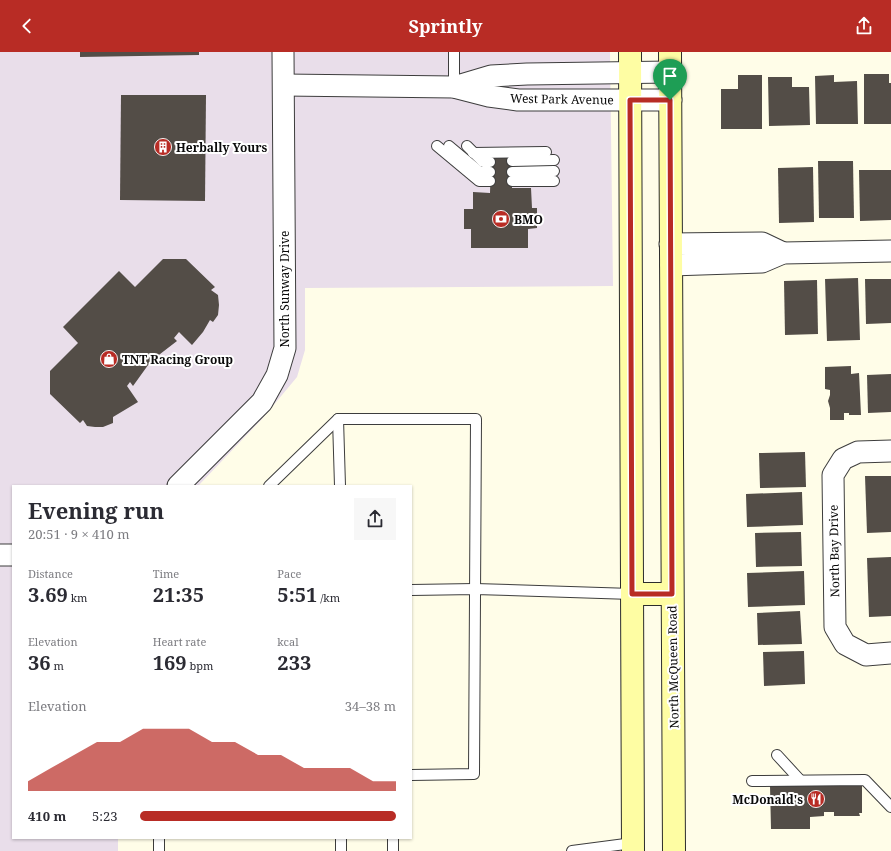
<!DOCTYPE html>
<html lang="en">
<head>
<meta charset="utf-8">
<style>
  body { margin:0; font-family:"Noto Serif",serif; background:#f7f7f7; color:#2b2b33; height:100vh; display:flex; flex-direction:column; font-size:15px; white-space:nowrap }
  * { box-sizing:border-box; margin:0 }
  p { font-size:13px; color:#7c7c81 }
  .icon { flex:none; width:22px; height:22px; fill:none; stroke:currentColor; stroke-width:2; stroke-linecap:round; stroke-linejoin:round }
  .map { position:relative; flex:1; overflow:hidden }
  .sheet { position:absolute; left:12px; top:433px; width:400px; height:354px; display:flex; flex-direction:column; background:#fff; border-radius:0px; box-shadow:0 1px 3px #0004 }
  .sheet>* { flex:none }
  .pin { position:absolute; display:grid; place-items:center; width:34px; height:34px; color:#fff; margin:-41px -17px; border-radius:50% 50% 50% 0; rotate:-45deg; box-shadow:0 0 4px #0007 }
  .pin .icon { rotate:45deg }
  .round { display:grid; place-items:center; flex:none; width:42px; height:42px; border-radius:0px; background:#f7f7f7 }
  .overview { display:flex; align-items:center; justify-content:space-between; height:68px; padding:0 16px }
  h1 { font-size:22px; font-weight:700; line-height:30px }
  .figures { display:grid; grid-template-columns:repeat(3,1fr); gap:6px; height:68px; padding:4px 16px }
  .figures div { display:grid; align-content:center }
  .figures b { font-size:20px; font-weight:700 }
  .figures small { font-size:11px; font-weight:400 }
  .figures p { font-size:11px }
  .chart { height:112px; padding:8px 16px }
  .chart p { display:flex; justify-content:space-between }
  .chart svg { width:100%; height:72px; margin-top:4px; fill:#b82c25; opacity:.7 }
  ul { padding:0 16px; list-style:none; font-size:13px }
  li { display:grid; grid-template-columns:64px 48px 1fr; align-items:center; height:30px }
  li i { height:10px; border-radius:5px; background:#b82c25 }
  header { display:flex; justify-content:space-between; align-items:center; height:52px; padding:0 16px; background:#b82c25; color:#fff; font-size:18px; font-weight:700 }
  .map>svg:first-child { display:block }
</style>
</head>
<body>
<header><svg class="icon" aria-label="back" viewBox="0 0 24 24"><path d="M15 5l-7 7 7 7"/></svg>Sprintly<svg class="icon" aria-label="share" viewBox="0 0 24 24"><path d="M12 15V3M7 8l5-5 5 5M5 13v7h14v-7"/></svg></header>
<div class="map">
<svg width="891" height="799" viewBox="0 0 891 799">
  <rect width="100%" height="100%" fill="#fffde8"/>
  <!-- industrial -->
  <path fill="#e9deea" d="M0 0H610L613 234 305 236V298L297 325 262 367 198 434H13V786H118V799H0Z"/>
  <!-- building -->
  <g fill="#534d47">
    <path d="M80 0H199V3L80 5Z"/>
    <path d="M864 22H889V31H891V72H864Z"/>
    <path d="M738 23H762V77H721V37H738Z"/>
    <path d="M834 23V30L857 29 858 72H816L815 24Z"/>
    <path d="M768 25H792V35H809L810 73 769 74Z"/>
    <path d="M121 43H206L205 149 120 148Z"/>
    <path d="M491 105H512V136H531L532 156H537V176L528 177V196H471V177H464V157H473V140L490 141Z"/>
    <path d="M818 109H853L854 166H819Z"/>
    <path d="M813 115 814 170 779 171 778 116Z"/>
    <path d="M859 118H891V168L860 169Z"/>
    <path d="M163 207H186L215 235 211 238 218 243 219 253 218 263 213 270 210 268 203 280 192 293 179 280 174 286 177 289 151 309 133 334 130 330 127 334 138 350 113 365V371L103 375H95L87 374 83 368 80 371 50 342V319L78 291 63 275 119 219 135 235Z"/>
    <path d="M858 226 860 288 827 289 825 227Z"/>
    <path d="M865 227H891V271L866 272Z"/>
    <path d="M817 228 818 282 785 283 784 229Z"/>
    <path d="M851 314V322L859 321 861 363H849V361H844V368H830V356L828 349 830 343V338L825 337V315Z"/>
    <path d="M891 322V360L868 361 867 323Z"/>
    <path d="M805 400 806 435 760 436 759 401Z"/>
    <path d="M865 424H891V480L867 481Z"/>
    <path d="M802 440 803 473 747 475 746 442Z"/>
    <path d="M801 480 802 514 756 515 755 481Z"/>
    <path d="M891 505V564L869 565 867 506Z"/>
    <path d="M804 519 805 553 748 555 747 521Z"/>
    <path d="M800 559 802 592 758 593 757 561Z"/>
    <path d="M804 599 805 632 764 634 763 600Z"/>
    <path d="M862 729V761H859L860 764H834V760H824V764L810 765V777H771L770 734H775V733L785 734V730Z"/>
  </g>
  <g fill="none" stroke-linecap="round" stroke-linejoin="round">
    <!-- lane casing -->
    <g stroke="#3d3d3d" stroke-width="12">
      <g id="lane">
        <path d="M454 35V0"/>
        <path d="M437 94 479 129H490"/>
        <path d="M449 94 480 120H490"/>
        <path d="M467 94 483 110H490"/>
        <path d="M473 101 546 100"/>
        <path d="M512 109 554 108"/>
        <path d="M512 120 554 119"/>
        <path d="M512 129H554"/>
        <path d="M338 367 340 434"/>
        <path d="M269 434 338 367H476L474 722 411 723"/>
        <path d="M411 538 475 537 632 542"/>
        <path d="M777 703 800 728"/>
        <path d="M752 729 865 728 891 755"/>
        <path d="M159 786V799"/>
        <path d="M393 786V799"/>
        <path d="M341 799V786"/>
        <path d="M572 799 633 791"/>
      </g>
    </g>
    <!-- street casing -->
    <g stroke="#3d3d3d" stroke-width="23">
      <g id="street">
        <path d="M284 33 454 35 489 44 518 48H671"/>
        <path d="M454 35 491 24 527 22 670 20"/>
        <path d="M670 192 762 191 783 201"/>
        <path d="M671 213 762 210 783 201 891 199"/>
        <path d="M891 399 858 400 843 407 833 423 835 575 845 592 866 603 891 601"/>
        <path d="M178 434 262 350 277 323 285 296 283 0"/>
        <path d="M0 503H13"/>
      </g>
    </g>
    <!-- secondary casing -->
    <g stroke="#2c2c2c" stroke-width="24">
      <g id="secondary">
        <path d="M630 0 633 799"/>
        <path d="M670 0 674 799"/>
        <path d="M632 542H672"/>
      </g>
    </g>
    <!-- lane -->
    <use href="#lane" stroke="#fff" stroke-width="10"/>
    <!-- street -->
    <use href="#street" stroke="#fff" stroke-width="21"/>
    <!-- secondary -->
    <use href="#secondary" stroke="#fefda3" stroke-width="22"/>
  </g>
  <g fill="none" stroke-linecap="round" stroke-linejoin="round">
    <!-- route casing -->
    <g stroke="#fff" stroke-width="8">
      <path id="route" d="M630 48H670L672 542H632Z"/>
    </g>
    <!-- route -->
    <use href="#route" stroke="#b82c25" stroke-width="5"/>
  </g>
  <!-- icons -->
  <defs>
    <g id="building-disc" transform="scale(0.9)"><circle r="9.5" fill="#b82c25" stroke="#fff"/><path d="M-4-6H4V6H1V3H-1V6H-4ZM-2.5-4.3h1.7v1.8h-1.7ZM.8-4.3h1.7v1.8H.8ZM-2.5-1h1.7V.8h-1.7ZM.8-1h1.7V.8H.8Z" fill="#fff"/></g>
    <g id="bank-disc" transform="scale(0.9)"><circle r="9.5" fill="#b82c25" stroke="#fff"/><path d="M-6-4H6V4H-6ZM0-2.3a2.3 2.3 0 1 0 0 4.6a2.3 2.3 0 1 0 0-4.6Z" fill="#fff"/></g>
    <g id="shop-disc" transform="scale(0.9)"><circle r="9.5" fill="#b82c25" stroke="#fff"/><path d="M-5-2.5h2.3a2.7 3.5 0 0 1 5.4 0H5L5.5 6h-11ZM-1.5-2.5h3a1.5 2.3 0 0 0-3 0Z" fill="#fff"/></g>
    <g id="restaurant-disc" transform="scale(0.9)"><circle r="9.5" fill="#b82c25" stroke="#fff"/><path d="M-5-6h1v4h1v-4h1v4h1v-4h1v5L-1.5 .5V6h-2V.5L-5-1ZM5-6V6H3V1.5H1.5Q1.5-4 5-6Z" fill="#fff"/></g>
  </defs>
  <g fill-rule="evenodd">
    <use href="#building-disc" x="163" y="95"/>
    <use href="#bank-disc" x="501" y="167"/>
    <use href="#shop-disc" x="109" y="307"/>
    <use href="#restaurant-disc" x="816" y="747"/>
  </g>
  <g text-anchor="middle" dominant-baseline="central" stroke-width="4" stroke-linejoin="round" paint-order="stroke">
    <!-- street labels -->
    <g font-size="12" fill="#0a0a0a" stroke="#fff">
      <text transform="translate(562 47) rotate(1)">West Park Avenue</text>
      <text transform="translate(284 237) rotate(-90)">North Sunway Drive</text>
      <text transform="translate(834 499) rotate(-91)">North Bay Drive</text>
      <text transform="translate(673 615) rotate(-91)">North McQueen Road</text>
    </g>
    <!-- poi labels -->
    <g font-size="12" font-weight="bold" fill="#0a0a0a" stroke="#fff" text-anchor="start">
      <text x="176" y="95">Herbally Yours</text>
      <text x="514" y="167">BMO</text>
      <text x="122" y="307">TNT Racing Group</text>
      <text x="803" y="747" text-anchor="end">McDonald's</text>
    </g>
  </g>
</svg>
<div class="pin" style="left:670px;top:48px;background:#1e9e55"><svg class="icon" aria-label="arrive" viewBox="0 0 24 24"><path d="M6 21V4h12l-3 4 3 4H6"/></svg></div>
<section class="sheet">
<div class="overview"><div><h1>Evening run</h1><p>20:51 · 9 × 410 m</p></div><a class="round"><svg class="icon" aria-label="share" viewBox="0 0 24 24"><path d="M12 15V3M7 8l5-5 5 5M5 13v7h14v-7"/></svg></a></div>
<div class="figures">
<div><p>Distance</p><b>3.69<small> km</small></b></div>
<div><p>Time</p><b>21:35</b></div>
<div><p>Pace</p><b>5:51<small> /km</small></b></div>
</div>
<div class="figures">
<div><p>Elevation</p><b>36<small> m</small></b></div>
<div><p>Heart rate</p><b>169<small> bpm</small></b></div>
<div><p>kcal</p><b>233</b></div>
</div>
<div class="chart"><p><span>Elevation</span>34–38 m</p>
<svg viewBox="0 0 160 44" preserveAspectRatio="none"><path d="M0 44V38L10 30L20 22L30 14L40 14L50 6L60 6L70 6L80 14L90 14L100 22L110 22L120 30L130 30L140 30L150 38L160 38V44z"/></svg>
</div>
<ul>
<li><b>410 m</b>5:23<i style="width:100%"></i></li>
</ul>
</section>
</div>
</body>
</html>
